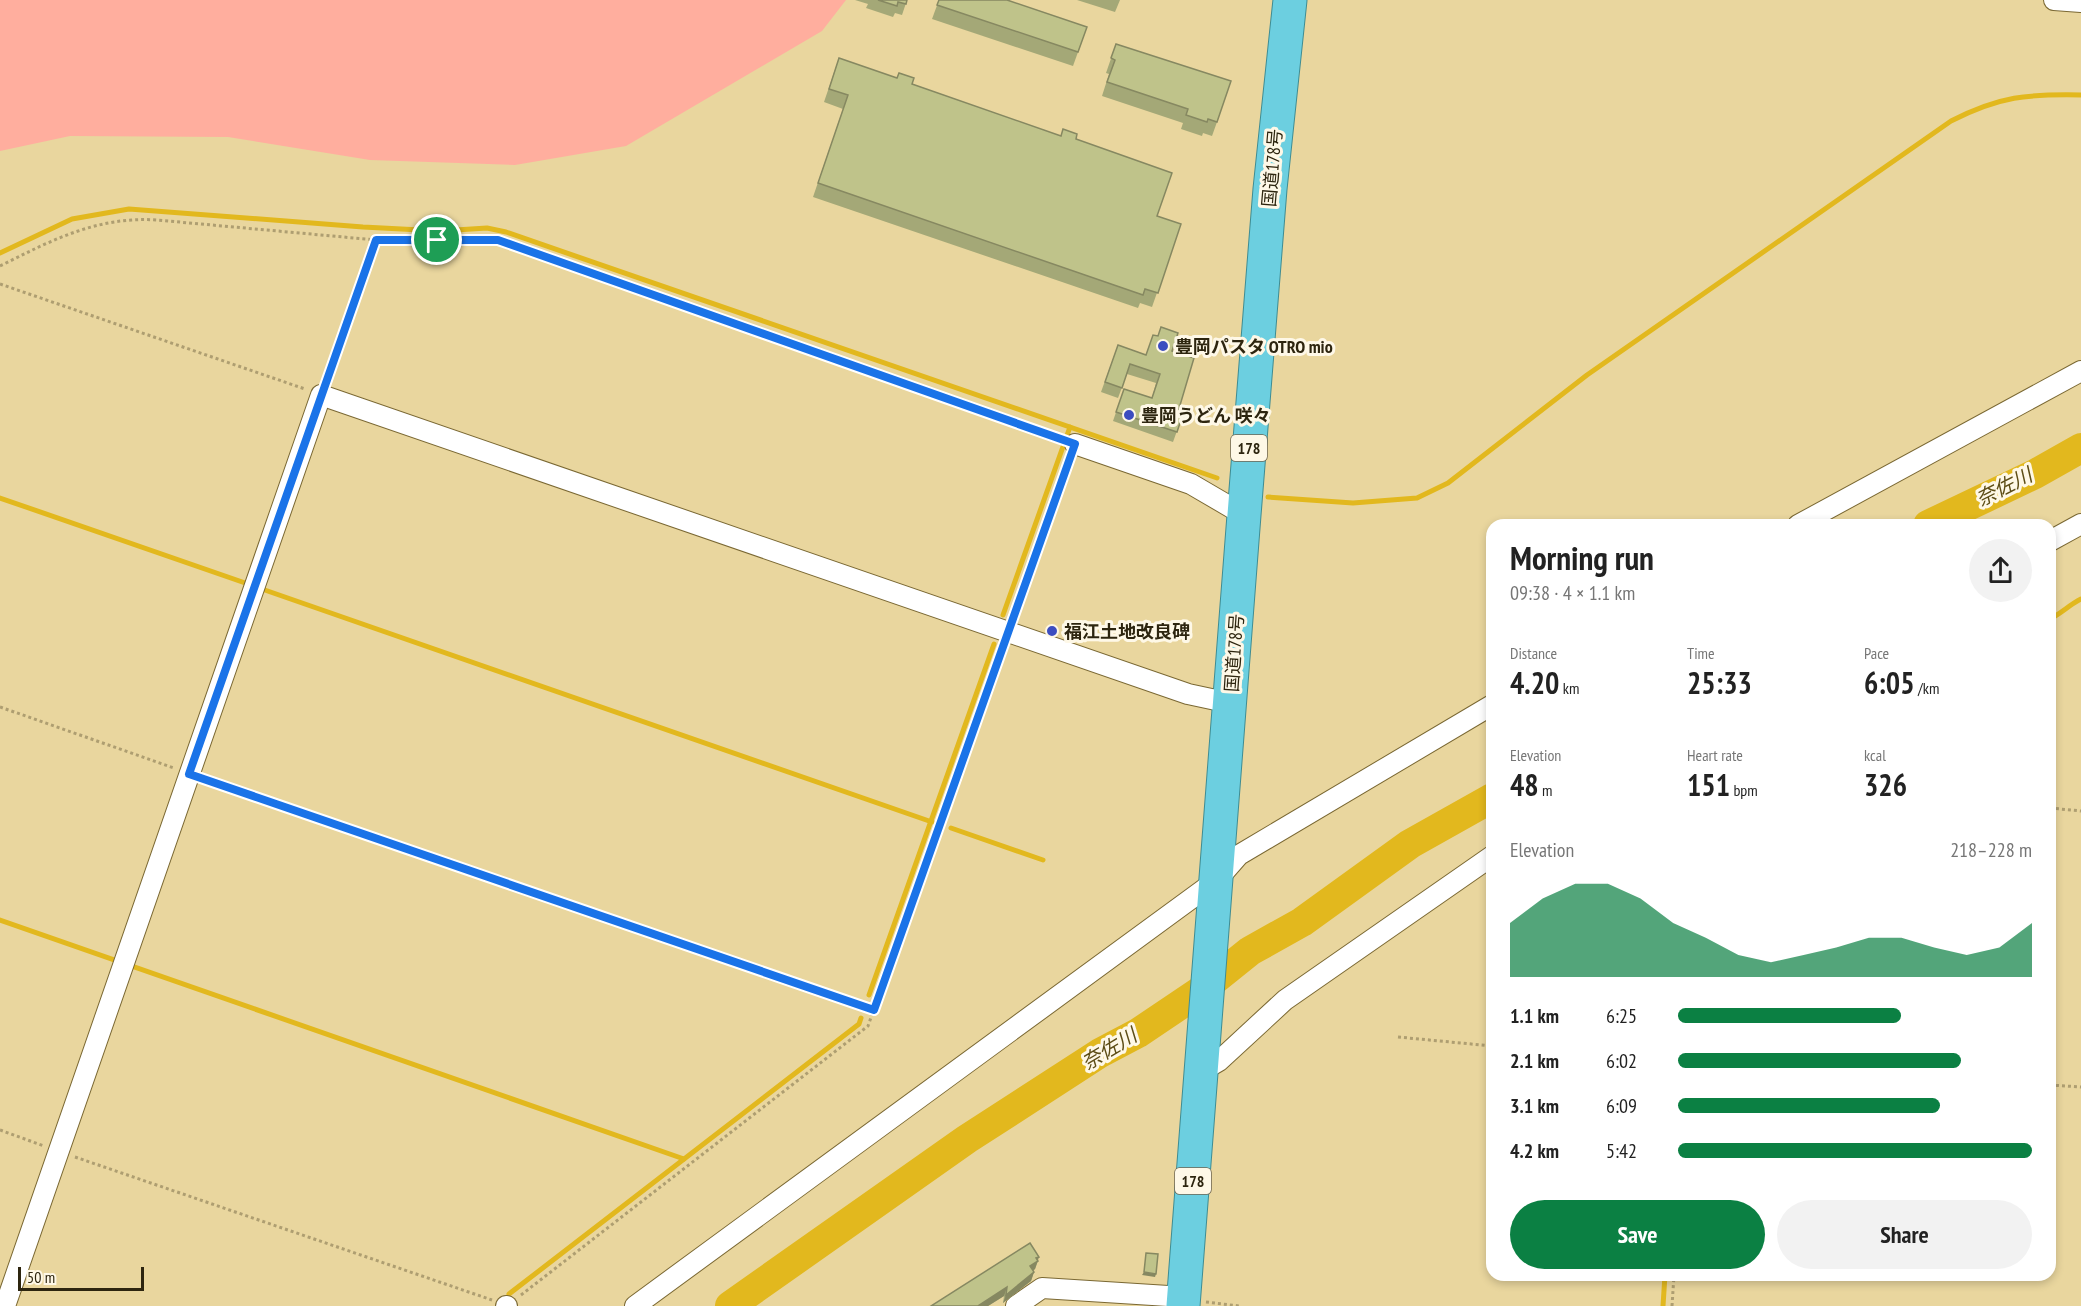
<!DOCTYPE html>
<html lang="en">
<head>
<meta charset="utf-8">
<style>
  body { margin:0; font-family:"PT Sans Narrow","Noto Sans JP",sans-serif; background:#f2f2f2; color:#222; height:100vh; display:flex; flex-direction:column; font-size:22px; white-space:nowrap }
  * { box-sizing:border-box; margin:0 }
  p { font-size:20px; color:#767676 }
  .icon { flex:none; width:33px; height:33px; fill:none; stroke:currentColor; stroke-width:2; stroke-linecap:round; stroke-linejoin:round }
  .map { position:relative; flex:1; overflow:hidden }
  .details { position:absolute; left:1486px; top:519px; width:570px; height:762px; display:flex; flex-direction:column; background:#fff; border-radius:18px; box-shadow:0 3px 9px #0003 }
  .details>* { flex:none }
  .scale { position:absolute; left:18px; bottom:15px; width:126px; box-sizing:border-box; padding-left:6px; border:3px solid #2d250f; border-top:0; font-size:16px; line-height:21px; white-space:nowrap; color:#2d250f; -webkit-text-stroke:4px #fef8e7; paint-order:stroke }
  .pin { position:absolute; display:grid; place-items:center; width:51px; height:51px; color:#fff; margin:-26px; border:3px solid #fff; border-radius:50%; box-shadow:0 2px 6px #0007 }
  .round { display:grid; place-items:center; flex:none; width:63px; height:63px; border-radius:32px; background:#f2f2f2 }
  .summary { display:flex; align-items:center; justify-content:space-between; height:102px; padding:0 24px }
  h1 { font-size:33px; font-weight:800; line-height:45px }
  .stats { display:grid; grid-template-columns:repeat(3,1fr); gap:9px; height:102px; padding:6px 24px }
  .stats div { display:grid; align-content:center }
  .stats b { font-size:30px; font-weight:800 }
  .stats small { font-size:16px; font-weight:400 }
  .stats p { font-size:16px }
  .chart { height:168px; padding:12px 24px }
  .chart p { display:flex; justify-content:space-between }
  .chart svg { width:100%; height:108px; margin-top:6px; fill:#0b8043; opacity:.7 }
  .button { display:flex; gap:12px; margin-top:auto; padding:12px 24px }
  .button a { flex:1; height:69px; border-radius:36px; background:#0b8043; color:#fff; font-size:24px; font-weight:800; line-height:69px; text-align:center }
  .button a+a { background:#f2f2f2; color:#222 }
  ul { padding:0 24px; list-style:none; font-size:20px }
  li { display:grid; grid-template-columns:96px 72px 1fr; align-items:center; height:45px }
  li i { height:15px; border-radius:8px; background:#0b8043 }
  .map>svg:first-child { display:block }
</style>
</head>
<body>
<div class="map">
<svg width="2081" height="1306" viewBox="0 0 2081 1306">
  <rect width="100%" height="100%" fill="#e9d69e"/>
  <!-- green -->
  <path fill="#ffae9e" d="M0 0H846L822 31 626 146 515 165 370 160 228 137 70 136 0 151Z"/>
  <g fill="none" stroke-linecap="round" stroke-linejoin="round">
    <!-- stream -->
    <g stroke="#e2b81e" stroke-width="5">
      <path d="M0 253 72 219 129 209 363 227 440 231 487 228 506 232 1217 478"/>
      <path d="M1268 497 1353 503 1417 498 1448 483 1587 375 1951 121C2000 96 2027 94 2081 95"/>
      <path d="M0 498 251 585"/>
      <path d="M259 588 932 822"/>
      <path d="M1003 615 1070 427"/>
      <path d="M2050 619C2062 613 2069 605 2081 599"/>
      <path d="M951 828 1043 860"/>
      <path d="M0 920 684 1159"/>
      <path d="M869 995 994 644"/>
      <path d="M509 1294 859 1024 861 1018"/>
      <path d="M1663 1306 1665 1275"/>
    </g>
    <!-- river -->
    <g stroke="#e2b81e" stroke-width="30">
      <path d="M1928 525 2035 474 2081 448"/>
      <path d="M730 1306 967 1139 1100 1053 1138 1033 1199 992 1250 951 1302 922 1410 844 1492 798"/>
    </g>
    <!-- minor casing -->
    <g stroke="#7a6833" stroke-width="22">
      <g id="minor">
        <path d="M2054 0 2081 2"/>
        <path d="M1075 444 1191 484 1244 515"/>
        <path d="M1798 525 2081 371"/>
        <path d="M2050 541 2081 524"/>
        <path d="M1202 1071 1219 1061 1285 1000 1492 856"/>
        <path d="M5 1306 321 395 1188 694 1230 703"/>
        <path d="M506 1306H507"/>
        <path d="M635 1306 1218 879 1239 855 1492 705"/>
        <path d="M1016 1306 1042 1288 1184 1297"/>
      </g>
    </g>
    <!-- trunk casing -->
    <g stroke="#3f8c92" stroke-width="35">
      <path id="trunk" d="M1183 1306 1244 515 1270 189 1290 0"/>
    </g>
    <!-- path -->
    <g stroke="#ae9e71" stroke-width="3" stroke-dasharray="3 3" stroke-linecap="butt">
      <path d="M0 266C52 240 98 216 157 220L376 240H498L1059 438"/>
      <path d="M0 284 305 389"/>
      <path d="M327 380 376 240"/>
      <path d="M1013 614 1069 460"/>
      <path d="M0 707 174 768"/>
      <path d="M206 779 874 1010"/>
      <path d="M2050 808 2081 811"/>
      <path d="M1398 1037 1492 1046"/>
      <path d="M2050 1085 2081 1087"/>
      <path d="M0 1130 44 1146"/>
      <path d="M75 1157 492 1300"/>
      <path d="M521 1295 868 1026 1001 649"/>
      <path d="M1206 1302 1239 1306"/>
      <path d="M1672 1306 1674 1275"/>
    </g>
    <!-- minor -->
    <use href="#minor" stroke="#fff" stroke-width="20"/>
    <!-- trunk -->
    <use href="#trunk" stroke="#6ccfe0" stroke-width="33"/>
  </g>
  <!-- wall -->
  <g fill="#a4a877">
    <path d="M855 0H907L902 15 895 13 893 17 866 8 868 4Z"/>
    <path d="M939 0 1087 27 1073 66 932 19Z"/>
    <path d="M1077 0H1120L1115 12Z"/>
    <path d="M1116 44 1217 122 1212 136 1203 133 1202 136 1181 129 1183 123 1102 96 1109 74 1106 73Z"/>
    <path d="M839 58 912 84 1060 136 1076 139 1157 216 1181 224 1152 307 1140 303 1138 308 813 197 843 109 824 102Z"/>
    <path d="M1118 345 1146 355 1172 351 1178 412 1183 414 1173 442 1113 421 1124 389 1152 398 1156 383 1127 374 1118 398 1101 392Z"/>
    <path d="M1038 1261 1035 1269 1033 1271 1034 1272 1031 1281 1003 1303 1004 1296 988 1306H931Z"/>
  </g>
  <!-- shaded-wall -->
  <g fill="#868861">
    <path d="M1039 1257 1035 1269 1026 1275 1030 1266 1036 1258Z"/>
    <path d="M1034 1272 1031 1281 1003 1303 1006 1295Z"/>
    <path d="M1144 1272 1156 1274 1155 1277 1142 1275Z"/>
    <path d="M1007 1287 1004 1296 988 1306H978Z"/>
  </g>
  <!-- building -->
  <g fill="#bfc38a" stroke="#868861" stroke-width="1.5">
    <path d="M878 0H907L906 4 898 2 897 6Z"/>
    <path d="M939 0H1007L1087 27 1078 52 937 5Z"/>
    <path d="M1116 44 1231 81 1217 122 1208 119 1207 122 1186 115 1188 109 1107 82 1115 60 1111 58Z"/>
    <path d="M839 58 897 78 899 73 914 78 912 84 1061 136 1063 129 1077 134 1076 139 1172 173 1157 216 1181 224 1158 293 1145 289 1143 295 818 183 848 95 829 89Z"/>
    <path d="M1161 327 1178 333 1172 351 1194 358 1178 412 1183 414 1177 432 1116 412 1124 389 1152 398 1160 374 1130 364 1122 388 1105 382 1118 345 1146 355 1153 335 1158 336Z"/>
    <path d="M1030 1243 1039 1257 1036 1258 1038 1261 1030 1266 1034 1272 1006 1295 1007 1287 978 1306H931Z"/>
    <path d="M1146 1253 1158 1254 1156 1274 1144 1272Z"/>
  </g>
  <g fill="none" stroke-linecap="round" stroke-linejoin="round">
    <!-- route casing -->
    <g stroke="#fff" stroke-width="12">
      <path id="route" d="M376 240H498L1075 444 874 1010 189 774Z"/>
    </g>
    <!-- route -->
    <use href="#route" stroke="#1a73e8" stroke-width="8"/>
  </g>
  <!-- markers -->
  <g fill="#3c4dc0" stroke="#fef8e7" stroke-width="2">
    <circle cx="1163" cy="346" r="6"/>
    <circle cx="1129" cy="415" r="6"/>
    <circle cx="1052" cy="631" r="6"/>
  </g>
  <g text-anchor="middle" dominant-baseline="central" stroke-width="6" stroke-linejoin="round" paint-order="stroke">
    <!-- shield labels -->
    <g fill="#fef8e7" stroke="#6c6450" stroke-width="1.5">
      <rect x="1231" y="435" width="36" height="26" rx="4.5"/>
      <rect x="1175" y="1168" width="36" height="26" rx="4.5"/>
    </g>
    <g font-size="16" font-weight="bold" fill="#2d250f">
      <text x="1249" y="448">178</text>
      <text x="1193" y="1181">178</text>
    </g>
    <!-- street labels -->
    <g font-size="18" fill="#2d250f" stroke="#fef8e7">
      <text transform="translate(1272 168) rotate(-85)">国道178号</text>
      <text transform="translate(1234 653) rotate(-86)">国道178号</text>
    </g>
    <!-- poi labels -->
    <g font-size="18" font-weight="bold" fill="#2d250f" stroke="#fef8e7" text-anchor="start">
      <text x="1175" y="346">豊岡パスタ OTRO mio</text>
      <text x="1141" y="415">豊岡うどん 咲々</text>
      <text x="1064" y="631">福江土地改良碑</text>
    </g>
    <!-- water labels -->
    <g font-size="20" font-style="italic" fill="#5d4d16" stroke="#fef8e7">
      <text transform="translate(2004 487) rotate(-27)">奈佐川</text>
      <text transform="translate(1109 1049) rotate(-31)">奈佐川</text>
    </g>
  </g>
</svg>
<div class="scale">50 m</div>
<div class="pin" style="left:437px;top:240px;background:#1e9e55"><svg class="icon" aria-label="arrive" viewBox="0 0 24 24"><path d="M6 21V4h12l-3 4 3 4H6"/></svg></div>
<section class="details">
<div class="summary"><div><h1>Morning run</h1><p>09:38 · 4 × 1.1 km</p></div><a class="round"><svg class="icon" aria-label="share" viewBox="0 0 24 24"><path d="M12 15V3M7 8l5-5 5 5M5 13v7h14v-7"/></svg></a></div>
<div class="stats">
<div><p>Distance</p><b>4.20<small> km</small></b></div>
<div><p>Time</p><b>25:33</b></div>
<div><p>Pace</p><b>6:05<small> /km</small></b></div>
</div>
<div class="stats">
<div><p>Elevation</p><b>48<small> m</small></b></div>
<div><p>Heart rate</p><b>151<small> bpm</small></b></div>
<div><p>kcal</p><b>326</b></div>
</div>
<div class="chart"><p><span>Elevation</span>218–228 m</p>
<svg viewBox="0 0 160 44" preserveAspectRatio="none"><path d="M0 44V22L10 12L20 6L30 6L40 12L50 22L60 28L70 35L80 38L90 35L100 32L110 28L120 28L130 32L140 35L150 32L160 22V44z"/></svg>
</div>
<ul>
<li><b>1.1 km</b>6:25<i style="width:63%"></i></li>
<li><b>2.1 km</b>6:02<i style="width:80%"></i></li>
<li><b>3.1 km</b>6:09<i style="width:74%"></i></li>
<li><b>4.2 km</b>5:42<i style="width:100%"></i></li>
</ul>
<div class="button"><a>Save</a><a>Share</a></div>
</section>
</div>
</body>
</html>
